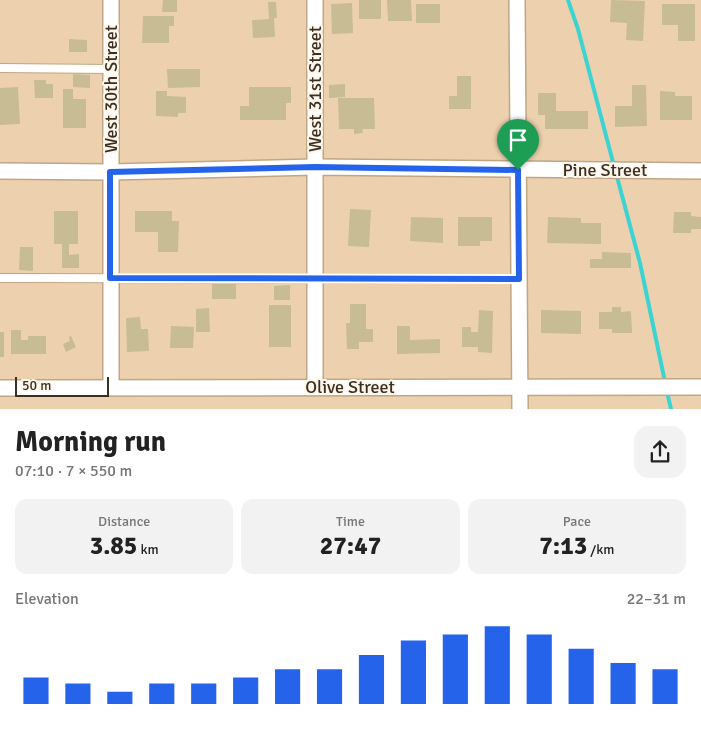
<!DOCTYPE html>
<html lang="en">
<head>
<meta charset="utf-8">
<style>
  body { margin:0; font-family:Signika,sans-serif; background:#f2f2f2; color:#222; height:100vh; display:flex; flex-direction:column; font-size:19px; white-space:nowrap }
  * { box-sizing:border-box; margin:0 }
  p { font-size:16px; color:#767676 }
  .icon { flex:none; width:28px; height:28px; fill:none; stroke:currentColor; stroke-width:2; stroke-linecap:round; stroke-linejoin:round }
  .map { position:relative; height:409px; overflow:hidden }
  .sheet { display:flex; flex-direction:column; background:#fff; flex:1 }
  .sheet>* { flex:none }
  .scale { position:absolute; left:15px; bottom:12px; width:94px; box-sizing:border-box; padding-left:5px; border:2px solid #3a2f21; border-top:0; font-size:14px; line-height:18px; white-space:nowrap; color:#3a2f21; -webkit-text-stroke:4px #fef6eb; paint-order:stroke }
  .pin { position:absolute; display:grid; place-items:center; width:42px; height:42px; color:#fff; margin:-51px -21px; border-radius:50% 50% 50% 0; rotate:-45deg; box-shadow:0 0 5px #0007 }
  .pin .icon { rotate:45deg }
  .round { display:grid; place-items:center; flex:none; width:52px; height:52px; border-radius:15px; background:#f2f2f2 }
  .headline { display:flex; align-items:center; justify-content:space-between; height:85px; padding:0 15px }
  h1 { font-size:28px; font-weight:800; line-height:38px }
  .stats { display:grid; grid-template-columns:repeat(3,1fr); gap:8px; height:85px; padding:5px 15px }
  .stats div { display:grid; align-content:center; border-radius:12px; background:#f2f2f2; text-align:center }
  .stats b { font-size:25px; font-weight:800 }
  .stats small { font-size:14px; font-weight:400 }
  .stats p { font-size:14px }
  .chart { height:140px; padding:10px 15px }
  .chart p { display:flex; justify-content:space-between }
  .chart svg { width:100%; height:90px; margin-top:5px; stroke:#2563eb; stroke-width:6 }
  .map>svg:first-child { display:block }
</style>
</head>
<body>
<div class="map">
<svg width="701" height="409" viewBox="0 0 701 409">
  <rect width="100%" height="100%" fill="#edd1ae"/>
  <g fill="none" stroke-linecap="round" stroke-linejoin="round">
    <!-- stream -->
    <g stroke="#3cd4d3" stroke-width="4">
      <path d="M568 0 578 29 614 166"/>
      <path d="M616 173 640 263 665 382"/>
      <path d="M667 392 671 409"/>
    </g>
  </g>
  <!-- building -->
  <g fill="#c7bc93">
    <path d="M163 0H177V12H162Z"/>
    <rect x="359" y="0" width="22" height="19"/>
    <path d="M387 0H411L412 21H388Z"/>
    <path d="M611 0 645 1 643 41 626 40 627 23 610 22Z"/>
    <path d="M268 2H276L277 18H274L275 37 253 38 252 20 269 19Z"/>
    <path d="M352 3 353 33 332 34 331 4Z"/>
    <rect x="416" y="4" width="24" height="19"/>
    <path d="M662 4H695V41H678V25H662Z"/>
    <path d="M143 16H174V26H169V43H142Z"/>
    <path d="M69 39 87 40V52H69Z"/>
    <path d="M167 69H200V87L168 88Z"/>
    <path d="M73 74 90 75V88L73 87Z"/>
    <path d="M457 76H471V109H449V96H457Z"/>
    <path d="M34 80H46V84H53V98H35Z"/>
    <path d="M345 84V97L329 98V85Z"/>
    <path d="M632 85H646L647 126 615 127V106H632Z"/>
    <path d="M18 87 20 124 0 125V88Z"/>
    <path d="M249 87H291V103H286V120H240V106H249Z"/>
    <path d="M63 89H73V99H86V128H63Z"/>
    <path d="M156 91H167V96L186 97V113H178V117L156 116Z"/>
    <path d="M660 91 675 92V96H692V120H660Z"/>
    <path d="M538 93H556V111H588V129H545V115H538Z"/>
    <path d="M338 98H374L375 129H362L363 133 354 134V129H339Z"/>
    <path d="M350 209 371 210 369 247 348 246Z"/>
    <path d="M54 211H78V244H69V255L79 254V268H62V244H54Z"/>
    <path d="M135 211H172V221H179L178 252H158V232H135Z"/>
    <path d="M674 212H691V216L701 217V229H691V233H673Z"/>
    <path d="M411 217 443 218V243L410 241Z"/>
    <path d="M458 217H492V241H480V246H458Z"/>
    <path d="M548 217 581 218V223H601V244L547 243Z"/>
    <path d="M20 247H33V271L19 270Z"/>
    <path d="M602 252 631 253V268H590V259H602Z"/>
    <rect x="212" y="284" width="24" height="15"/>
    <path d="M290 285V300H274V286Z"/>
    <path d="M350 304H366V329H373V342H359V349H347L346 323H350Z"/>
    <rect x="269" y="305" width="22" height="42"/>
    <path d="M612 307H621V312L631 311 632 333H612V329H599V312H612Z"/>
    <path d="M209 308 210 332H196V309Z"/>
    <path d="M479 310 493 311 492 353 478 352V347H462V327H471V332H478Z"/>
    <path d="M541 310 581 311V334L541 333Z"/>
    <path d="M140 317 141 329H148L149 351 127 352 126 318Z"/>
    <path d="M171 326 194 327 193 348H170Z"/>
    <path d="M397 326H410V340L440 339V353L397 354Z"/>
    <path d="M11 330H21V340H28V336H46V354H11Z"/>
    <rect x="0" y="332" width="4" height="25"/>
    <path d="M71 336 76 347 66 352 63 344 70 341 69 337Z"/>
  </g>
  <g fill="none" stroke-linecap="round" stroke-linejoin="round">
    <!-- lane casing -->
    <g stroke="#c0a684" stroke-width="10">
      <g id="lane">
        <path d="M0 68 111 69"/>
        <path d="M0 278 519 279"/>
      </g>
    </g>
    <!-- street casing -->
    <g stroke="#c0a684" stroke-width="18">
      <g id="street">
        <path d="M315 0V387"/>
        <path d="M517 0 520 409"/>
        <path d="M0 171 111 172 315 167 701 171"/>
        <path d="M111 387V0"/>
        <path d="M0 388 701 387"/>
      </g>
    </g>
    <!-- lane -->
    <use href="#lane" stroke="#fff" stroke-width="8"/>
    <!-- street -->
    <use href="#street" stroke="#fff" stroke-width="15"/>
  </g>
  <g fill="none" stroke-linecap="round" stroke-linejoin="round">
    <!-- route casing -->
    <g stroke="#fff" stroke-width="10">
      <path id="route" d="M315 167 518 170 519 279 110 278V172Z"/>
    </g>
    <!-- route -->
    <use href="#route" stroke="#2563eb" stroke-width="6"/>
  </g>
  <g text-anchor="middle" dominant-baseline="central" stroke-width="4" stroke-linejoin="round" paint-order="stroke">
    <!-- street labels -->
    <g font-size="18" fill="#3a2f21" stroke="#fef6eb">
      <text transform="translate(111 89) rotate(-90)">West 30th Street</text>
      <text transform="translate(315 89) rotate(-90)">West 31st Street</text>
      <text x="605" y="170">Pine Street</text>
      <text x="350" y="387">Olive Street</text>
    </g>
  </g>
</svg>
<div class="scale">50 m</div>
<div class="pin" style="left:518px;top:170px;background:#1e9e55"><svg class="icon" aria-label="arrive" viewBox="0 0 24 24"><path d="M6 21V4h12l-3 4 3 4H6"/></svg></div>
</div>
<section class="sheet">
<div class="headline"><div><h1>Morning run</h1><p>07:10 · 7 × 550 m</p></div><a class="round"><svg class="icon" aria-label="share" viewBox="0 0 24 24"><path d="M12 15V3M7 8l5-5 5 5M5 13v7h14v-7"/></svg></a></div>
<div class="stats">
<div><p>Distance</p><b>3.85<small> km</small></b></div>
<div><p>Time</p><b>27:47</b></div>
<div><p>Pace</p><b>7:13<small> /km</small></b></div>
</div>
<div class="chart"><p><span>Elevation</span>22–31 m</p>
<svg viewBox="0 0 160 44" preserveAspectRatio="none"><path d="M5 44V31M15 44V34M25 44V38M35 44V34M45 44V34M55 44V31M65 44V27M75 44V27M85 44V20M95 44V13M105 44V10M115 44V6M125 44V10M135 44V17M145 44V24M155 44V27"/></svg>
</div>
</section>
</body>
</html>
